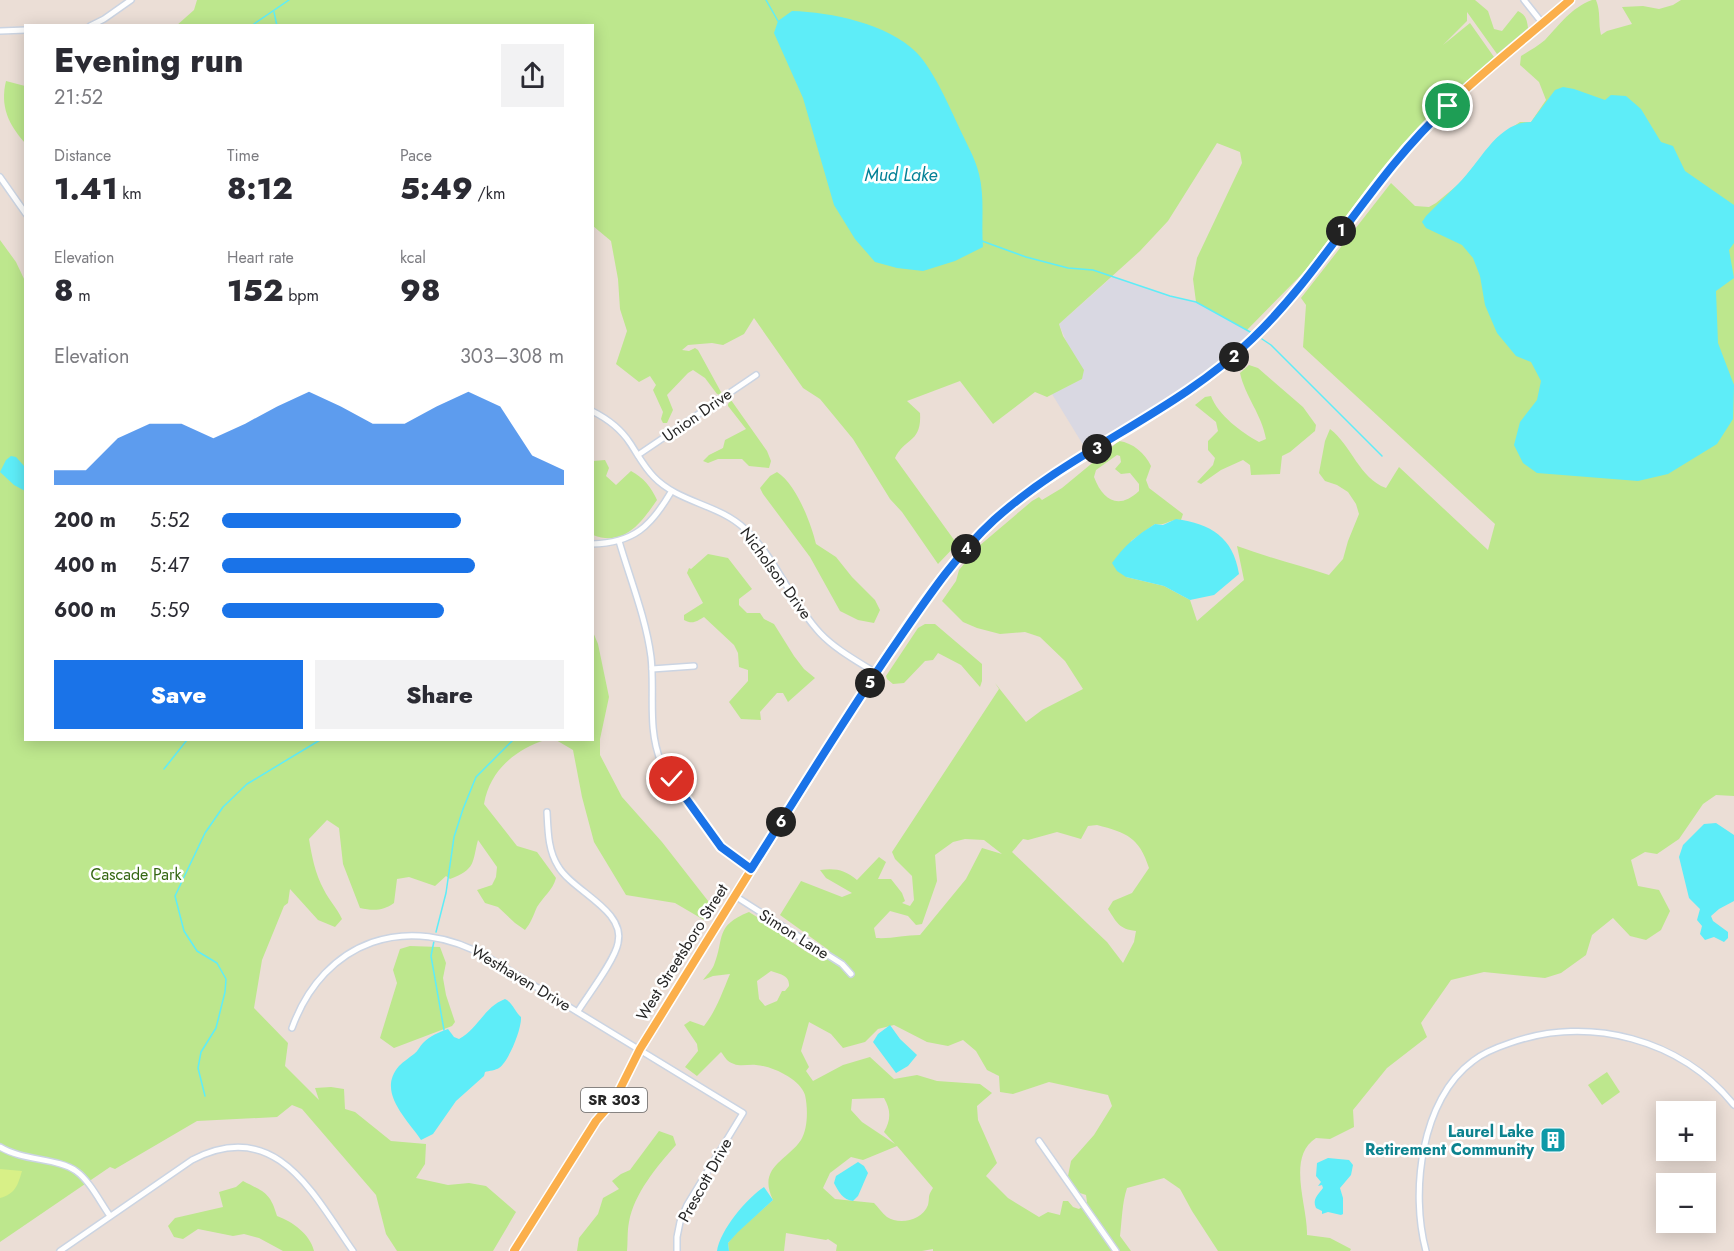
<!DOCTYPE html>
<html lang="en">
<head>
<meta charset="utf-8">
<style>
  body { margin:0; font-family:Jost,sans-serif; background:#f2f2f3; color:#2b2b33; height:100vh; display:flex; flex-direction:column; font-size:22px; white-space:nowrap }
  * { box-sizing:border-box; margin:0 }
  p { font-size:20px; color:#7c7c81 }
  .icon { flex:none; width:33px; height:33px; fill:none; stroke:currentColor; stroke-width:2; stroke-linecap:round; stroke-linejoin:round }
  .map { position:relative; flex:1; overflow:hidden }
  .sheet { position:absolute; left:24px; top:24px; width:570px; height:717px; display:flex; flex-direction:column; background:#fff; border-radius:0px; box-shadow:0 3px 15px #0003 }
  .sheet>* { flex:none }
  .tools { position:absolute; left:1656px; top:1101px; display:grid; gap:12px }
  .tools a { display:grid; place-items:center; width:60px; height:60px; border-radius:0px; background:#fff; box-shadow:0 3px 15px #0003; font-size:30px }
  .pin { position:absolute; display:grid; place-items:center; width:51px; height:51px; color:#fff; margin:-26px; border:3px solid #fff; border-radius:50%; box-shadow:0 2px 6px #0007 }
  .km { position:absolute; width:30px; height:30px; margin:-15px; border-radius:50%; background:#222; color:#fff; font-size:16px; line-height:30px; text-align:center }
  .round { display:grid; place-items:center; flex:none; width:63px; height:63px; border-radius:0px; background:#f2f2f3 }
  .overview { display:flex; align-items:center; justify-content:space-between; height:102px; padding:0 30px }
  h1 { font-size:33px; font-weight:800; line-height:45px }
  .stats { display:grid; grid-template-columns:repeat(3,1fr); gap:9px; height:102px; padding:6px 30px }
  .stats div { display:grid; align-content:center }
  .stats b { font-size:30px; font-weight:800 }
  .stats small { font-size:16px; font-weight:400 }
  .stats p { font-size:16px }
  .chart { height:168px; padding:12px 30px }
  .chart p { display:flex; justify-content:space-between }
  .chart svg { width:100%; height:108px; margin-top:6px; fill:#1a73e8; opacity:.7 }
  .button { display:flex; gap:12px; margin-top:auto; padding:12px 30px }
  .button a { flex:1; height:69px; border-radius:0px; background:#1a73e8; color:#fff; font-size:24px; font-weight:800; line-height:69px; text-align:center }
  .button a+a { background:#f2f2f3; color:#2b2b33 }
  ul { padding:0 30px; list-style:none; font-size:20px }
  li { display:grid; grid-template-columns:96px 72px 1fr; align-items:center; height:45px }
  li i { height:15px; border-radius:8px; background:#1a73e8 }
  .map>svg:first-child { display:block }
</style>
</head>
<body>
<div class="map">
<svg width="1734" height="1251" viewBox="0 0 1734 1251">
  <rect width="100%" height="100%" fill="#ebded6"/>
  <!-- industrial -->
  <path fill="#d9d8e2" d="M1112 277 1170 296 1196 302 1252 333 1214 371 1176 398 1085 448 1052 394 1082 379 1059 324Z"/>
  <!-- green -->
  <g fill="#bde78d" fill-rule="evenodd">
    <path d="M197 0H1475L1488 11 1494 29 1502 31 1518 11C1526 15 1527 20 1528 28L1497 54 1467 12V21L1443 45 1470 23 1494 57 1412 135 1357 202 1307 269 1247 330 1196 302 1193 279 1197 258 1242 163 1240 152 1217 143 1168 221 1140 251 1059 324 1063 336 1084 370 1082 379 1047 397 1035 392 993 424 960 381 907 401 920 413C922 443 904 438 895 458L957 544 938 564 902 512 890 499 853 439 820 399 803 388 754 318 744 334 723 345 712 343 688 345 682 350 689 351 695 348 698 350 721 392 720 395 717 394 705 378 693 370 688 373 667 395 673 410 667 423H663L661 419 663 412 653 390 656 385 650 376 639 382 616 364 627 331 620 309 618 279 611 241 593 226 592 26H176L194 10Z"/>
    <path d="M1592 0H1596C1601 12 1598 23 1601 35L1607 31 1632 24 1622 7 1643 6 1659 9 1673 5 1681 0H1734V796L1716 795 1703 804 1679 839 1657 854 1645 852 1631 860 1638 886 1659 890 1670 911 1661 930 1646 940 1630 936 1613 918 1592 935 1586 955 1561 973 1545 978 1484 972 1451 980 1421 1023 1427 1037 1387 1068 1353 1110 1354 1127 1330 1139 1316 1138C1286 1157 1308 1206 1307 1235L1330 1238 1351 1249 1350 1251H1218L1192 1211 1180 1189 1164 1178 1127 1188C1122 1203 1122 1220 1120 1236L1131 1251H933V1249L922 1251H836L837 1245 828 1239 826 1240 786 1233 784 1251H729L728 1243 737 1232 773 1200C757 1167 787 1161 801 1140 808 1129 808 1108 805 1095 800 1079 772 1066 756 1065 749 1064 741 1067 734 1064 727 1062 725 1057 721 1052L697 1076 685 1067 698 1051 697 1044 684 1025 690 1021 704 1026C716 1011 722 993 730 974L713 976 703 980C706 976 712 970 714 965 725 938 714 926 749 912 775 927 797 949 824 961L830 951 780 915 801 881 842 897 852 893 826 878 820 870C836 868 845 870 857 880L879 857 886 862 878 879H891L902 893 905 901 902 903 910 906 914 900 912 876 895 859 892 852 999 689 995 683 1026 722 1042 710 1083 689 1065 661 1040 637 1025 632 1000 634 977 628 963 622 942 601 956 581 959 570 979 546 1032 501 1039 497 1042 500 1062 488 1119 441C1133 443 1145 453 1151 466L1146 480 1149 488 1183 514 1181 520C1171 518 1166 526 1155 524L1131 541 1126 577 1164 586 1190 600 1197 621 1244 580 1237 546C1267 557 1298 565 1329 575L1343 559 1348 541 1359 514 1356 504 1348 492 1337 485 1325 481 1319 473 1325 441 1330 429C1352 446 1359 478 1386 488L1399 467 1488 550 1495 524 1303 347 1306 305 1301 298 1391 183 1415 206 1429 207 1436 203 1460 183 1497 138 1520 122H1531L1546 100 1539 82 1520 65 1521 56C1529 51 1538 46 1545 40 1560 24 1571 8 1592 0ZM1117 455 1120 456 1121 462 1115 469 1121 474 1130 473 1139 484V491C1119 510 1103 501 1094 477L1096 470ZM1097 825C1127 833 1139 837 1149 868L1132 893 1113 901 1108 909C1117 923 1119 929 1136 931L1134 942 1123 963 1107 942 1012 852 1023 839 1028 840 1057 832 1081 839 1088 826ZM965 839 984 840 1002 854 982 848 966 879 920 935C905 935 891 939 876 938L874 928 890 911 908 916 916 925 922 924 937 881 935 855 953 842ZM771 971C779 974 790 975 789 986L785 991H782L777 1001 765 1006 759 999 757 981ZM809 1022 831 1034 843 1048 865 1042 878 1029 894 1025 927 1042 948 1046 963 1040 976 1051 987 1070 999 1076 1000 1092 1013 1094 1049 1082 1108 1095 1112 1106 1094 1135 1071 1161 1068 1176 1077 1192 1086 1195 1087 1202 1079 1209 1073 1207 1068 1201H1063L1060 1215 1048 1212 1039 1217 1008 1198 986 1176 997 1163 978 1120 977 1106 992 1093 980 1084 937 1081 917 1075 894 1079 870 1057 843 1065 813 1081 806 1071 809 1067 801 1051ZM884 1098C891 1110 891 1120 884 1132L895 1144 862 1122 851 1110 852 1099ZM897 1146 933 1188C927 1197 930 1197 928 1205 922 1221 899 1225 887 1217 882 1213 878 1207 874 1203L835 1199 823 1188 830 1173 851 1157 863 1160Z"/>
    <path d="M6 81 25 86V143C8 124 0 106 6 81Z"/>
    <path d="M0 240 16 262 25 281 26 740H545C515 750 490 770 484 804L517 846 537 852 556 878C553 890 543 897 537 907 533 916 531 923 525 930L515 923 498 907 485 903 477 890 492 885 496 877 497 867 478 840C472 863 476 869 450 879L446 876 435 886 409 877 397 879 394 903C383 911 373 911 360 908L343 864 339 828 327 820 309 839C312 857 315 873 324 890 329 900 337 908 342 919L335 927 318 920 290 889 288 903 284 906 262 960 254 1008 288 1043 285 1066 319 1100 315 1088 331 1087 344 1089 345 1109 355 1112 391 1141 426 1144 425 1164 416 1178 448 1185 469 1183 486 1186 516 1212 493 1251H397L386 1234 376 1195 302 1109 292 1105 277 1117 197 1121 115 1169 110 1167 0 1242Z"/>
    <path d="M1249 365 1258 368 1303 407 1316 425 1315 431 1290 452 1282 456 1280 474 1251 475 1250 465 1243 460 1221 470 1201 484 1197 482 1213 465 1215 458 1208 450V441L1218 431 1216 422 1195 405 1205 397 1211 396C1218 415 1241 432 1259 442L1266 439C1262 415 1245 396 1240 373Z"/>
    <path d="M731 400 767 451 771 461 769 468 749 466 742 459H718L708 463 703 461 709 455 723 448 725 440 746 429 728 406V404Z"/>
    <path d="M605 460 609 468 606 476 616 485 631 471C644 478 651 487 657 500 641 523 624 547 593 535V461Z"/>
    <path d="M777 472C796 484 811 523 816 544L836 557 852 577 875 600 880 610 874 623 858 620 840 611 810 557 763 494 760 488 770 476Z"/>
    <path d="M708 554 728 558 752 589 739 599V605L747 613H760L764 619 774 624 794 656 804 669 815 678 788 702 783 693H777L760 712 761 720 741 719 729 702 748 681V670L739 667 738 653 734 645 704 617C697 621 693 625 684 620V615L703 603 687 573 689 568 691 569Z"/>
    <path d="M925 624H935L982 664V681L980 687 961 665 938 653 933 660 925 661 904 683 893 684 887 679 886 676 918 628Z"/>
    <path d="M593 632 598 644 609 697 600 739V755L622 797 662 842 712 906 704 920 675 903 626 895 594 842 582 797 573 750 556 740H592Z"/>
    <path d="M410 946 440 947 446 963 443 978 446 995 455 1022 452 1026 394 1048 380 1038 397 983 393 970 400 949Z"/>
    <path d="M1607 1072 1620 1092 1602 1105 1588 1085Z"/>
    <path d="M659 1131 673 1136 676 1145C657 1166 634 1194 629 1222 627 1232 628 1242 627 1251H577L579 1238 598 1214 603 1198 619 1189 612 1181 621 1174 630 1170Z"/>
    <path d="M243 1181C264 1192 270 1192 277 1216 293 1222 310 1234 314 1251H283L259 1238 244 1234 233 1236 198 1229 183 1239 174 1237 168 1226 175 1218 223 1207 219 1192 236 1187Z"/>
  </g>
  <!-- pitch -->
  <path fill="#d8f087" d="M0 1169 22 1171C18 1185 15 1194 0 1198Z"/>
  <!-- water -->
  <g fill="#5eedf8">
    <path d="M792 11C831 12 888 24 916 52 932 68 948 103 957 123 964 139 975 157 979 174 985 198 981 223 983 247L955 261 923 271 897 268 875 262 855 239 834 205 803 98 774 33 778 21Z"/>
    <path d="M1563 87 1574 89 1605 100 1611 95 1626 96 1641 109 1661 142 1673 146 1685 171 1734 205V243L1729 250 1734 278 1716 291 1718 343 1734 385 1733 419 1717 444 1668 474 1638 481 1537 473 1523 463 1514 445 1520 422 1537 400 1541 381 1531 362 1516 356 1497 333 1485 305 1480 276 1473 258 1462 245 1426 228 1422 222 1426 216C1437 205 1448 194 1459 183 1480 163 1497 122 1531 122L1555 90Z"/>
    <path d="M11 456 16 457 25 467V491L14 485 0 472 6 460Z"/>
    <path d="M1176 519C1211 524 1233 537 1239 574L1214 595 1190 600 1164 586 1126 577 1117 571 1112 563C1124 546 1137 535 1155 524L1163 525Z"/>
    <path d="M1716 823 1734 835V901L1719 909 1711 916 1713 921 1728 932V938L1724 942 1714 937 1705 940 1700 934 1702 926 1697 920 1700 909 1689 898 1679 857 1683 845 1704 824Z"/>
    <path d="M505 999C512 1002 515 1012 521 1017 522 1028 509 1061 499 1068 496 1070 489 1071 485 1072L484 1076 456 1101 433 1134 421 1140C408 1120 376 1092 399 1066 404 1061 409 1058 414 1054 418 1051 420 1046 423 1043 430 1036 439 1032 448 1029L454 1037 459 1039C478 1029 484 1007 505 999Z"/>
    <path d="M890 1025 900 1039 917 1055 908 1066 896 1073 873 1042 878 1034Z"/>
    <path d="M1328 1158 1349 1160 1353 1165 1351 1175 1340 1188 1343 1198V1214L1341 1215 1328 1212 1322 1214V1211L1316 1208C1312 1199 1318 1195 1323 1188L1322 1185 1318 1186 1321 1182 1316 1176 1317 1163Z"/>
    <path d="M858 1162 864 1166 868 1173 858 1196 853 1201C843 1200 838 1191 834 1183L836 1176Z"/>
    <path d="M764 1187 773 1200 738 1232 728 1243 729 1251H717C720 1230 747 1198 764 1187Z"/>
  </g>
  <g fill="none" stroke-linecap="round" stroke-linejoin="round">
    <!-- stream -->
    <g stroke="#5eedf8" stroke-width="1.5">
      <path d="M766 0 778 21"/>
      <path d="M274 12 277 26"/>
      <path d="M251 26 289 0"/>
      <path d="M982 241 1026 257 1068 268 1093 270 1170 296 1196 302 1252 333"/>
      <path d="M1262 339 1271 345 1382 456"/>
      <path d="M164 769 187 740"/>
      <path d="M436 932 446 893 454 837 463 809 476 777 513 740"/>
      <path d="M434 941 431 956 444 1030"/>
      <path d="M205 1096 198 1068 201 1052 216 1028 225 992 226 979 217 963 197 951 184 931 175 896 205 833 223 807 247 784 320 740"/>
    </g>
    <!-- minor casing -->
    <g stroke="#cbd4e2" stroke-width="8">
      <g id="minor">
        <path d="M1524 0 1543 24"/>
        <path d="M90 26 104 19 131 0"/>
        <path d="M0 31 26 30"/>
        <path d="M0 177 26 214"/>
        <path d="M592 411C608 419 621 429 630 443 638 455 644 467 654 477 679 503 719 504 745 529 776 558 791 602 820 633 835 649 857 661 876 673"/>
        <path d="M638 455 756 375"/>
        <path d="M619 541C630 579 646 618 651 657 655 692 647 728 661 762L716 841 726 852 751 869"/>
        <path d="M592 544C634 543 651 526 671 492"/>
        <path d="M652 669 694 666"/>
        <path d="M547 812C548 831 548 850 558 866 572 891 626 910 618 943 615 960 588 995 578 1011"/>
        <path d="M735 896 842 964 851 974"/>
        <path d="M292 1028C324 940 408 911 489 958L743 1113 687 1205 680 1222 677 1237V1251"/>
        <path d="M1039 1141 1116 1251"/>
        <path d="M0 1147C23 1161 58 1158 76 1171 90 1181 100 1202 110 1216"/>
        <path d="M60 1251 192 1160C276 1116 313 1194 353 1251"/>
        <path d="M1426 1251C1410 1192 1421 1099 1473 1061 1484 1052 1498 1047 1510 1043 1589 1015 1681 1039 1734 1105"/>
      </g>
    </g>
    <!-- primary casing -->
    <g stroke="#fff" stroke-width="11">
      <path id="primary" d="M514 1251 596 1121 615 1099 640 1049C709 938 777 827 848 716 891 650 934 577 992 522 1022 494 1057 473 1091 452 1148 417 1207 384 1254 337 1307 286 1346 221 1392 165 1443 102 1510 52 1570 0"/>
    </g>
    <!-- minor -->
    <use href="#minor" stroke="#fff" stroke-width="5"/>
    <!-- primary -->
    <use href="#primary" stroke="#fbaf4b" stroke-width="8"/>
  </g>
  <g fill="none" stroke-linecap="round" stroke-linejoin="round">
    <!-- route casing -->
    <g stroke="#fff" stroke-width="12">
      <path id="route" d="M672 779 721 847 751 869C800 792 847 714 899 639 928 597 956 555 994 520 1073 449 1176 413 1252 339 1325 269 1372 176 1448 106"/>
    </g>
    <!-- route -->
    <use href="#route" stroke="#1a73e8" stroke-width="8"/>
  </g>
  <!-- icons -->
  <defs>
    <g id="building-square" transform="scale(1.35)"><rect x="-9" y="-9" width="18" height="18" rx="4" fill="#0f9aa8" stroke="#fff"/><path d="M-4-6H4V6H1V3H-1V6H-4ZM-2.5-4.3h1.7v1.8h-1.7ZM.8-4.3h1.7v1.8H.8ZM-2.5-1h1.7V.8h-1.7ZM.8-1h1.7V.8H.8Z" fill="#fff"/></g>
  </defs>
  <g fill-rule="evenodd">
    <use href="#building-square" x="1553" y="1140"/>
  </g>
  <g text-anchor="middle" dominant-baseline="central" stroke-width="5" stroke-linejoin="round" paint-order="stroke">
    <!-- shield labels -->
    <rect fill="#fff" stroke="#676767" stroke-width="1.5" x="581" y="1088" width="66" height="24" rx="4.5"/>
    <g font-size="15" font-weight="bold" fill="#262626">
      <text x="614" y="1100">SR 303</text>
    </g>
    <!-- street labels -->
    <g font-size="16" fill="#262626" stroke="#fff">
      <text transform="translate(697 415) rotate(-35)">Union Drive</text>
      <text transform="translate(776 573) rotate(54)">Nicholson Drive</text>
      <text transform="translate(794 934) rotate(32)">Simon Lane</text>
      <text transform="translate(682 952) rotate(-58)">West Streetsboro Street</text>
      <text transform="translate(521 978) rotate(31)">Westhaven Drive</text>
      <text transform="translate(705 1180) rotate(-61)">Prescott Drive</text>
    </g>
    <!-- park labels -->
    <g font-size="16" fill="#356713" stroke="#fff">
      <text x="136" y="874">Cascade Park</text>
    </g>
    <!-- culture labels -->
    <g font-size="16" font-weight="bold" fill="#0d838f" stroke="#fff" text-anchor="end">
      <text x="1534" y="1131">Laurel Lake<tspan x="1534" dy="18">Retirement Community</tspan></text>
    </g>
    <!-- water labels -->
    <g font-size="18" font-style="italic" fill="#048197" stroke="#fff">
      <text x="901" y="175">Mud Lake</text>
    </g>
  </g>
</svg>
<div class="tools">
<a>+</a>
<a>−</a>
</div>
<div class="pin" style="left:1448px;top:106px;background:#1e9e55"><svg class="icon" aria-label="arrive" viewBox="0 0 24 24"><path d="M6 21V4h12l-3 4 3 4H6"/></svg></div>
<div class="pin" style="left:672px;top:779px;background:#d93025"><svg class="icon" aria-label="check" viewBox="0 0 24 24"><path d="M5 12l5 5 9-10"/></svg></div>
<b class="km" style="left:1341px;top:231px">1</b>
<b class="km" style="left:1234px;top:357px">2</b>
<b class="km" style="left:1097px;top:449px">3</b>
<b class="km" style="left:966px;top:549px">4</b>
<b class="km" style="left:870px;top:683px">5</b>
<b class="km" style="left:781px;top:822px">6</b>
<section class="sheet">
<div class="overview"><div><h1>Evening run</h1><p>21:52</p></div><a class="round"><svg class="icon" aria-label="share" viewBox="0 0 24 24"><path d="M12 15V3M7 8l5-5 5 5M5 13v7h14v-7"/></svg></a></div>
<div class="stats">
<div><p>Distance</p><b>1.41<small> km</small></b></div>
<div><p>Time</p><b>8:12</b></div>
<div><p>Pace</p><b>5:49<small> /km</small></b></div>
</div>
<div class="stats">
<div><p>Elevation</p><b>8<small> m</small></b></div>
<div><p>Heart rate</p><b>152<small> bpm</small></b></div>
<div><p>kcal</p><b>98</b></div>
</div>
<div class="chart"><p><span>Elevation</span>303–308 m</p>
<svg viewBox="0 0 160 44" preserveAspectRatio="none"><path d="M0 44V38L10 38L20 25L30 19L40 19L50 25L60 19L70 12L80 6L90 12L100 19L110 19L120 12L130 6L140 12L150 32L160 38V44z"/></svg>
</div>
<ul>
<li><b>200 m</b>5:52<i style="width:70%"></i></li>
<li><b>400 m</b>5:47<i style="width:74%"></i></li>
<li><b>600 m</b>5:59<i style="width:65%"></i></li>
</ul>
<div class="button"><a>Save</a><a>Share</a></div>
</section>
</div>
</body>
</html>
